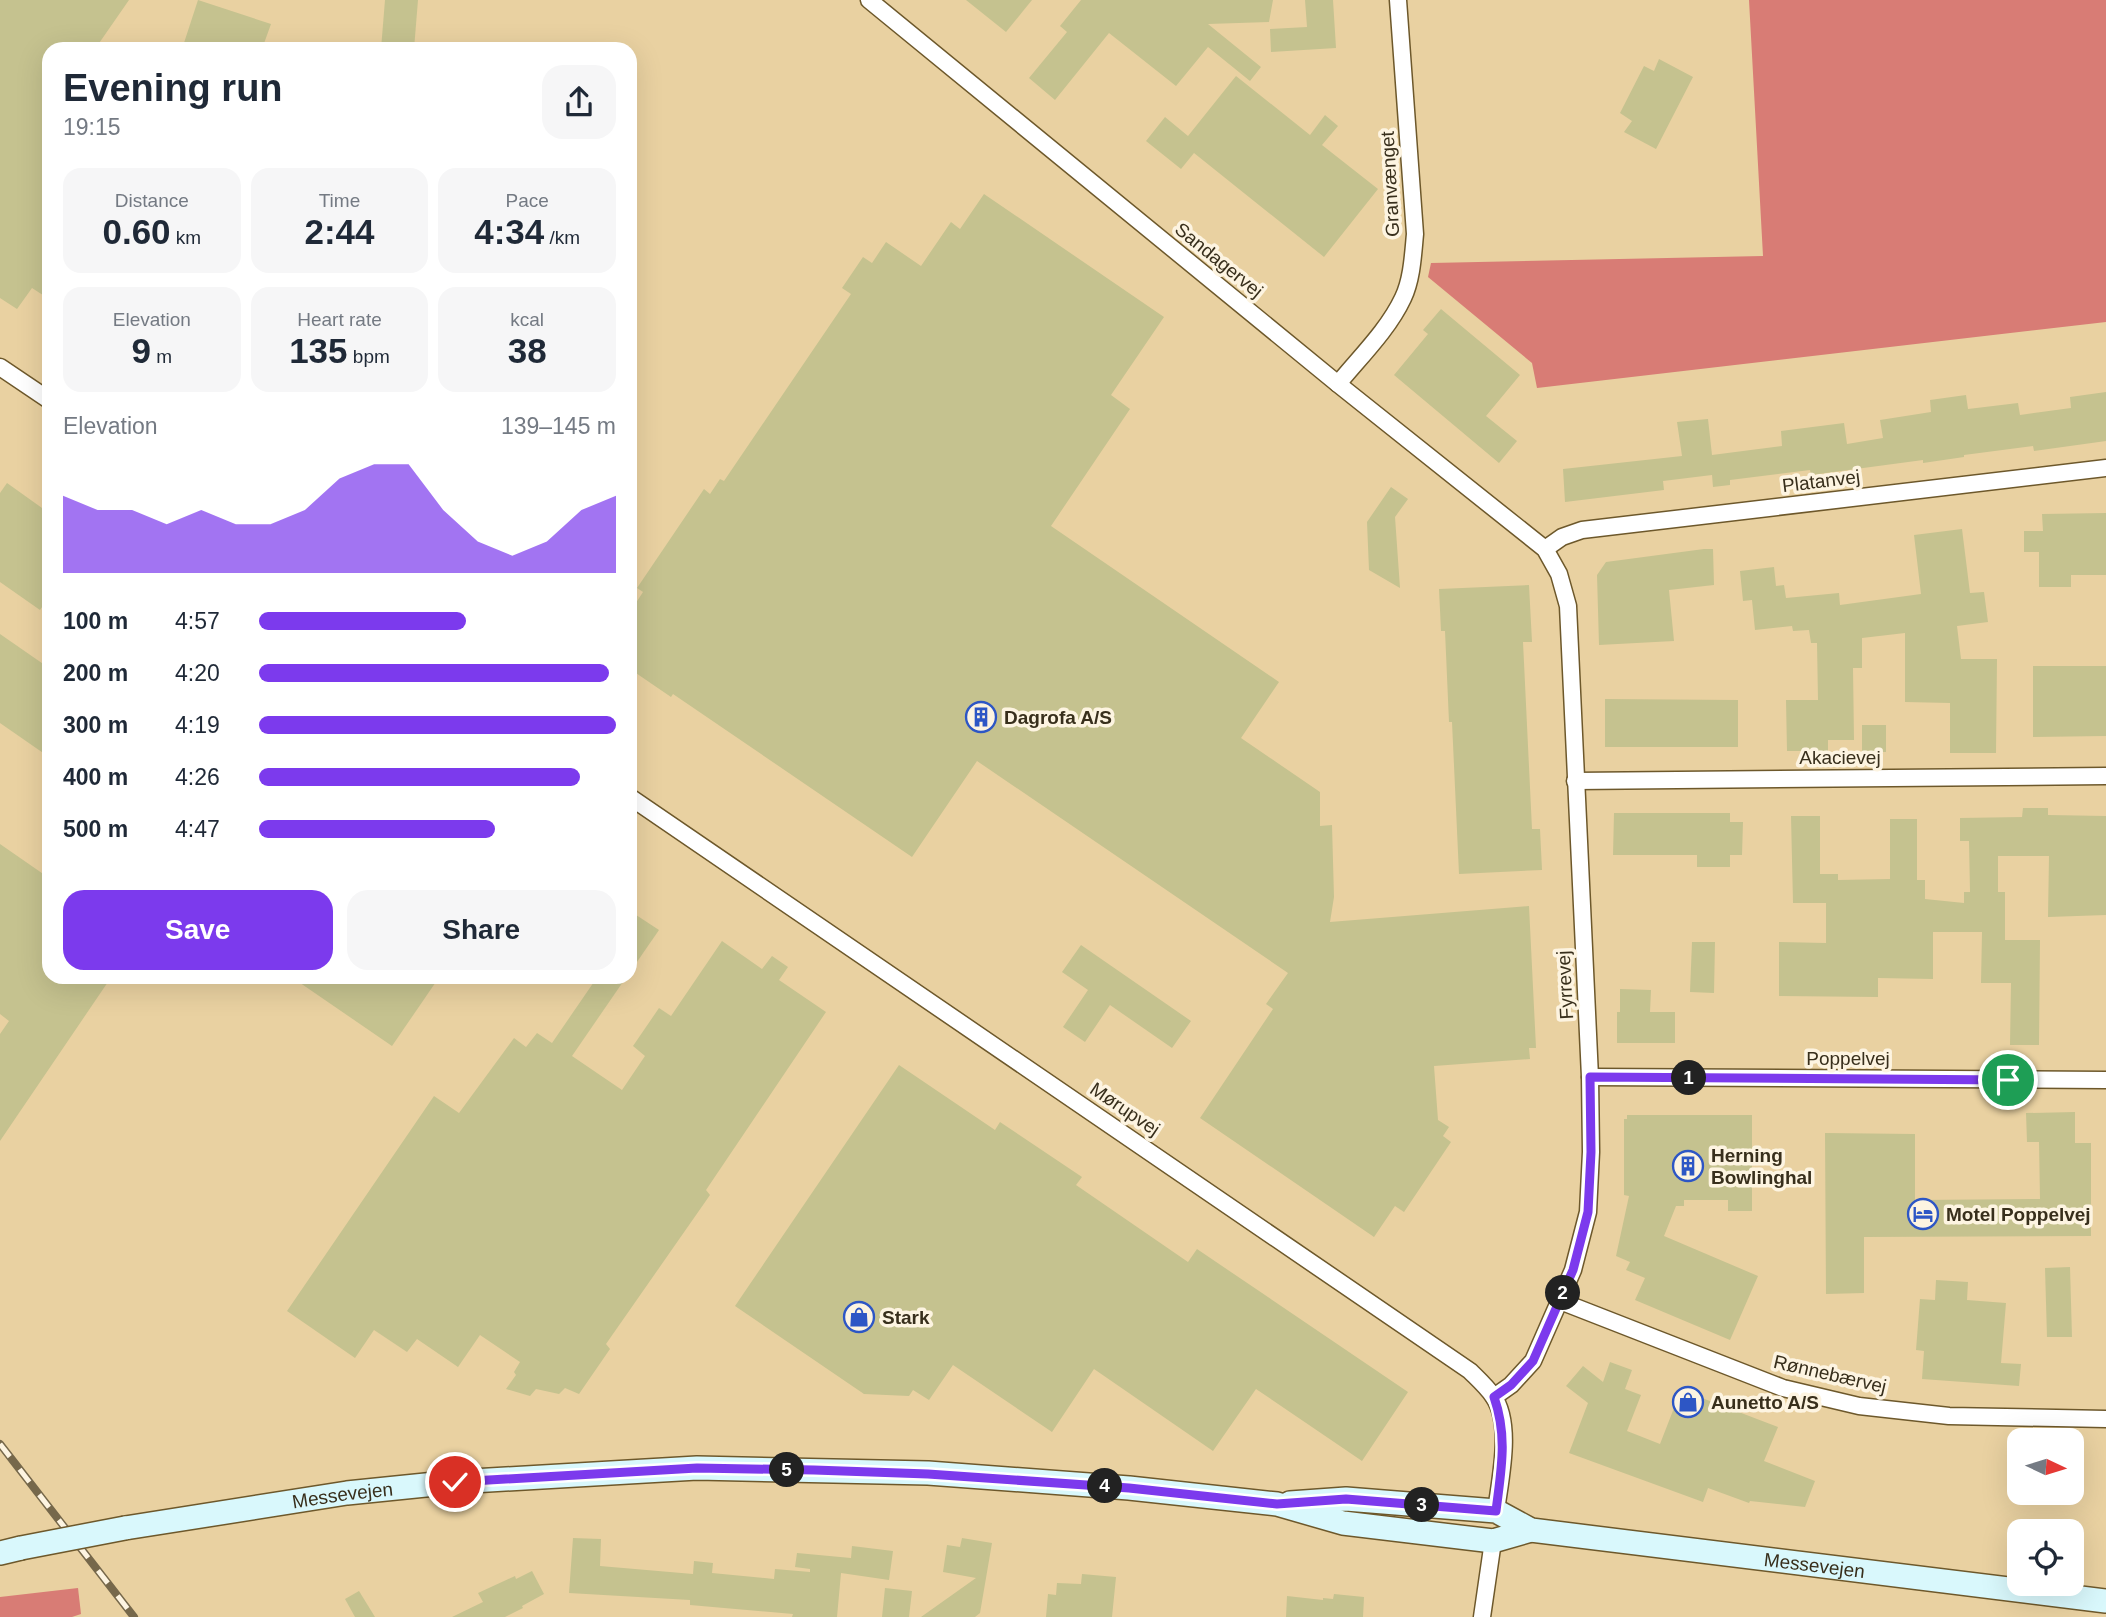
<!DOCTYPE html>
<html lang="en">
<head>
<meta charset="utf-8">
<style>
  body { margin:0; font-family:Arial,sans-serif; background:#f6f6f7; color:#1f2937; height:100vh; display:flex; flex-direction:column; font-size:26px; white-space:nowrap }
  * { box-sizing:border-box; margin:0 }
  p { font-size:23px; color:#747a83 }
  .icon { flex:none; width:38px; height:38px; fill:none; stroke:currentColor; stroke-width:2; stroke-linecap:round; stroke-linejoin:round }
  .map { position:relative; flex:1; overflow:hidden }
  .panel { position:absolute; left:42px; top:42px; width:595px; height:942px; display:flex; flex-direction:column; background:#fff; border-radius:21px; box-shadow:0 7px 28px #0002 }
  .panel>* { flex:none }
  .needle { width:46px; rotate:94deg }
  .fabs { position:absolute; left:2007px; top:1428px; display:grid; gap:14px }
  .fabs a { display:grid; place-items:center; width:77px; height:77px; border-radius:14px; background:#fff; box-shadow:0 7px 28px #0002; font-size:35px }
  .pin { position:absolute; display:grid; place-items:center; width:60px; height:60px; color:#fff; margin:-30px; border:4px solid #fff; border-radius:50%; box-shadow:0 2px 7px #0007 }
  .km { position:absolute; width:35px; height:35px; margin:-18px; border-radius:50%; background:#222; color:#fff; font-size:19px; line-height:35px; text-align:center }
  .round { display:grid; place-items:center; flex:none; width:74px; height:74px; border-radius:21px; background:#f6f6f7 }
  .overview { display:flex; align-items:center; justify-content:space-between; height:119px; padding:0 21px }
  h1 { font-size:38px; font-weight:700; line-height:52px }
  .metrics { display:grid; grid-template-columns:repeat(3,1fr); gap:10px; height:119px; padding:7px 21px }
  .metrics div { display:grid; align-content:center; border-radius:18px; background:#f6f6f7; text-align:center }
  .metrics b { font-size:35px; font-weight:700 }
  .metrics small { font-size:19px; font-weight:400 }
  .metrics p { font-size:19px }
  .chart { height:196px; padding:14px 21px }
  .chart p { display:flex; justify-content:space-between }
  .chart svg { width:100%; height:126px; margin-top:7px; fill:#7c3aed; opacity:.7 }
  .primary-button { display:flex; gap:14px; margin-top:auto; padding:14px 21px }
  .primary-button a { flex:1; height:80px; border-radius:21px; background:#7c3aed; color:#fff; font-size:28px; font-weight:700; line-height:80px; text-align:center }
  .primary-button a+a { background:#f6f6f7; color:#1f2937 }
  ul { padding:0 21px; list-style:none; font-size:23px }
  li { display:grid; grid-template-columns:112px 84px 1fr; align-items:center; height:52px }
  li i { height:18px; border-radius:9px; background:#7c3aed }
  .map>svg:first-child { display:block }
</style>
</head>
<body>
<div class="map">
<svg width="2106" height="1617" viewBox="0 0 2106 1617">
  <rect width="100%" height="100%" fill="#e9d1a1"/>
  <!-- forest -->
  <g fill="#d87c75">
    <path d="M1749 0H2106V322L1537 388 1532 363 1428 277 1431 263 1763 256Z"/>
    <path d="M78 1588 81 1614 72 1617H0V1597Z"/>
  </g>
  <!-- building -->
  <g fill="#c5c28f">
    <path d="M0 0H129L95 49H49V299L32 288 17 309 0 298Z"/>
    <path d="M198 0 271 24 262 49H239L226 45 225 49H182Z"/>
    <path d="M385 0H418L414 49H381Z"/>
    <path d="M966 0H1032L1006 32Z"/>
    <path d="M1081 0H1273L1269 22 1208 24 1261 67 1250 81 1208 47 1176 86 1109 33 1055 100 1029 78 1067 32 1060 26Z"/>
    <path d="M1305 0H1333L1336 48 1271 52 1270 29 1307 27Z"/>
    <path d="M1659 59 1693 77 1656 149 1624 132 1632 121 1620 113 1644 66 1654 71Z"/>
    <path d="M1236 76 1310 135 1325 115 1338 126 1322 145 1378 189 1324 257 1194 153 1181 169 1146 141 1165 117 1188 136Z"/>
    <path d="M984 194 1164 317 1111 395 1130 409 1051 526 1279 682 1241 738 1320 792V826L1332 825 1334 897 1330 922 1529 906 1536 1048H1529L1530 1059 1434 1066 1438 1120 1449 1127 1443 1136 1451 1142 1404 1212 1395 1206 1374 1237 1200 1118 1273 1009 1266 1004 1288 973 977 761 912 857 673 694 671 697 630 669V612L643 592 637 588 704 489 710 494 720 479 724 481 851 294 842 288 863 257 872 263 886 242 921 266 951 222 960 229Z"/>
    <path d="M1441 309 1520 375 1486 416 1517 441 1499 463 1394 375 1428 334 1423 330Z"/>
    <path d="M2106 392V441L2034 451 2033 446 1964 455V457L1923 463V460L1811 475 1810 470 1730 480V485L1713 487 1712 475 1663 481 1664 490 1565 502 1563 469 1682 456 1677 422 1708 419 1712 455 1782 446 1781 431 1844 423 1847 444 1883 438 1880 420 1931 412 1930 400 1966 395 1968 409 2018 403 2020 415 2071 408 2070 397Z"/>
    <path d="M7 483 49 513V597L40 610 0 582V493Z"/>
    <path d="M1391 487 1408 499 1395 517 1400 588 1369 570 1367 522Z"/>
    <path d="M2106 513V575H2071V587H2039V552H2024V531H2043L2042 514Z"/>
    <path d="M1962 529 1970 593 1984 592 1988 622 1957 626 1961 659H1997L1996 753H1950V703L1905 702V633L1862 638V668H1853L1854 740H1828V751H1787L1786 700H1818L1817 643H1811L1809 630 1793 631 1792 626 1755 630 1752 600 1743 601 1740 571 1774 567 1776 586 1784 585 1786 598 1839 593 1840 605 1921 594 1914 535Z"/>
    <path d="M1704 549H1713L1714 585 1669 590 1674 641 1599 645 1597 575 1606 562Z"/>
    <path d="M1529 585 1532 642H1523L1532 829H1540L1542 870 1459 874 1452 722H1449L1445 631H1441L1439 589Z"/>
    <path d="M0 634 49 668V757L0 723Z"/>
    <path d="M2033 666H2106V736L2033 737Z"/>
    <path d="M1605 699 1738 700V747H1605Z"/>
    <rect x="1862" y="725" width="24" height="27"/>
    <path d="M2023 808H2048V815L2106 816V915L2048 917 2049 856H1998V892H2005V940H2040L2039 1045H2010L2011 983H1981L1982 932H1933V979L1878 978V997L1779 996V942L1826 943V903H1793L1791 816H1820V874H1838V880L1890 879V819H1917V880H1925V899L1964 903V892H1970L1969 841H1960V818L2022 817Z"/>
    <path d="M1614 813H1730V822H1743L1742 855H1730V867H1697V855H1613Z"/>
    <path d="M0 844 49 878V976H112L0 1141V1034L9 1021 0 1014Z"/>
    <path d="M630 911 659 930 630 972Z"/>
    <path d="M722 941 762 969 772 956 788 967 779 980 826 1012 706 1190 710 1195 606 1344 610 1349 579 1394 565 1388 559 1394 536 1389 530 1396 506 1389 516 1375 514 1372 520 1362 480 1335 458 1367 417 1339 407 1352 374 1330 355 1358 287 1311 434 1096 459 1113 514 1038 526 1047 537 1033 552 1043 598 976H627L572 1056 622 1090 645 1056 633 1046 659 1008 671 1016Z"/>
    <path d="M1692 942H1715L1714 993 1690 992Z"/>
    <path d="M1081 945 1191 1021 1172 1048 1110 1005 1085 1042 1063 1027 1088 990 1062 972Z"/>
    <path d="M290 976H440L392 1046Z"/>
    <path d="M1620 989 1651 990 1650 1012H1675V1043H1617V1012H1620Z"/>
    <path d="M899 1065 995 1130 1000 1122 1082 1177 1076 1185 1188 1262 1197 1249 1408 1392 1362 1461 1256 1389 1213 1451 1094 1369 1052 1432 953 1365 929 1400 913 1390 909 1396 864 1394 735 1306Z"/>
    <path d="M2075 1112V1143H2091V1236L1864 1237V1293L1826 1294 1825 1133 1915 1134V1200L2040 1199 2039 1142H2027L2026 1113Z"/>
    <path d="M1627 1115H1752V1211H1728V1200H1684V1206H1676L1664 1236 1758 1276 1730 1340 1635 1300 1645 1278 1626 1270 1630 1262 1616 1256 1629 1196 1624 1195V1119H1627Z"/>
    <path d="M2070 1267 2072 1337H2047L2045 1268Z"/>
    <path d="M1936 1280 1968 1282 1967 1300 2006 1303 2001 1363 2021 1364 2019 1386 1922 1379 1924 1351 1916 1350 1920 1299 1935 1300Z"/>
    <path d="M1610 1362 1632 1370 1625 1389 1641 1395 1627 1431 1660 1444 1681 1390 1778 1427 1764 1461 1815 1481 1805 1507 1750 1501 1749 1503 1708 1488 1703 1502 1569 1453 1588 1403 1566 1386 1583 1366 1603 1382Z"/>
    <path d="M573 1538 601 1539 600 1566 693 1574 694 1561 713 1563 712 1573 774 1579 775 1569 810 1572V1569L795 1567 797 1553 851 1558 852 1546 893 1551 889 1580 841 1573 837 1617H792L793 1614 690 1605V1600L569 1593Z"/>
    <path d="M962 1538 992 1543 980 1613 975 1617H921L976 1578 943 1572 947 1545 960 1547Z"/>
    <path d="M532 1571 544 1594 522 1606 523 1608 505 1617H452L483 1602 478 1593 515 1576 516 1579Z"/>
    <path d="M1082 1574 1116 1577 1112 1617H1046L1048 1594 1056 1595 1057 1583 1081 1584Z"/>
    <path d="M885 1588 912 1591 909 1617H882Z"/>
    <path d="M359 1591 375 1617H355L345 1599Z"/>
    <path d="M1334 1594 1364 1597 1363 1617H1286L1287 1596 1323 1600V1598L1333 1599Z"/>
  </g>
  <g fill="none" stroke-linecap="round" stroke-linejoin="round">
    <!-- street casing -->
    <g stroke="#6d582b" stroke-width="19">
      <g id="street">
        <path d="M869 0 1338 384 1545 549 1559 574 1568 606 1590 1077 1591 1152 1588 1212 1573 1270 1533 1361 1511 1385 1494 1397"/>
        <path d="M0 367 49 400"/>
        <path d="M1338 384C1360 357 1388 330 1403 298 1412 279 1413 255 1415 234L1398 0"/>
        <path d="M1545 549 1562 537 1582 530 2106 468"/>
        <path d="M1575 781 2106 776"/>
        <path d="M630 797 1470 1371C1478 1379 1487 1387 1493 1396 1513 1424 1500 1479 1496 1511"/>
        <path d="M1590 1077 2106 1080"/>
        <path d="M1560 1301 1783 1388 1859 1406 1949 1416 2106 1419"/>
        <path d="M1482 1617 1493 1541"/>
      </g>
    </g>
    <!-- secondary casing -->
    <g stroke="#6d582b" stroke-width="26">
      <g id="secondary">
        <path id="s1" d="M1290 1503 1346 1499 1496 1511 1531 1530 2106 1601"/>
        <path id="s2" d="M125 1528 347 1493 455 1482 697 1468 928 1473 1129 1488 1277 1504 1343 1523 1493 1541 1531 1530"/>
        <path d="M0 1553 21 1548"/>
      </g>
    </g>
    <!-- street -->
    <use href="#street" stroke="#fff" stroke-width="16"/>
    <!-- secondary -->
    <use href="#secondary" stroke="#d9f8fc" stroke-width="23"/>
    <!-- rail casing -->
    <g stroke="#76684b" stroke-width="8">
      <path id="rail" d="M0 1444 134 1617"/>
    </g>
    <!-- rail -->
    <use href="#rail" stroke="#fdf4e1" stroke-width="5" stroke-dasharray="16" stroke-linecap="butt"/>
    <!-- secondary-bridge casing -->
    <g stroke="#6d582b" stroke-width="26" stroke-linecap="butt">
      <path id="secondary-bridge" d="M21 1548 125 1528"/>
    </g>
    <!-- secondary-bridge -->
    <use href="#secondary-bridge" stroke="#d9f8fc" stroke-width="23"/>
  </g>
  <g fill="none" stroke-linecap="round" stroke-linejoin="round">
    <!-- route casing -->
    <g stroke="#fff" stroke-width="14">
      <path id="route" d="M455 1482 697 1468 814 1470 928 1474 1129 1488 1277 1504 1346 1499 1496 1511C1501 1470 1508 1437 1494 1397L1511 1385 1533 1361 1573 1270 1588 1212 1591 1152 1590 1077 2008 1080"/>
    </g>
    <!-- route -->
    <use href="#route" stroke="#7c3aed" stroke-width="9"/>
  </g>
  <!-- icons -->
  <defs>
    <g id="building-ring" transform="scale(1.575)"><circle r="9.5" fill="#fdf4e1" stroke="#2d56c5" stroke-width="1.5"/><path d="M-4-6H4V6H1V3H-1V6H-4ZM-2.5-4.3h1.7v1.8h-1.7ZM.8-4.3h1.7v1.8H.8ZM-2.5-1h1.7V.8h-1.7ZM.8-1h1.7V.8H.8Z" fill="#2d56c5"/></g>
    <g id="hotel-ring" transform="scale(1.575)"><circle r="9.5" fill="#fdf4e1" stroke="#2d56c5" stroke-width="1.5"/><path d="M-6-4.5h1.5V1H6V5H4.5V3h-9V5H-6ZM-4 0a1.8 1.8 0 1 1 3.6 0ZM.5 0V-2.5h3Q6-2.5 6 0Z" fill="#2d56c5"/></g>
    <g id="shop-ring" transform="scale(1.575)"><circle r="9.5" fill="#fdf4e1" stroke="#2d56c5" stroke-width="1.5"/><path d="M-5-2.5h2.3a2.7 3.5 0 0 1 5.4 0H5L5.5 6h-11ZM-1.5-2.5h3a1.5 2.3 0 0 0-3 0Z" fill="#2d56c5"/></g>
  </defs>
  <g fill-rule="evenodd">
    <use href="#building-ring" x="981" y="717"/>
    <use href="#building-ring" x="1688" y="1166"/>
    <use href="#hotel-ring" x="1923" y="1214"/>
    <use href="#shop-ring" x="859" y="1317"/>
    <use href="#shop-ring" x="1688" y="1402"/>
  </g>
  <g text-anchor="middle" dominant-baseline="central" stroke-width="7" stroke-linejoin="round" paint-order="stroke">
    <!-- street labels -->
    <g font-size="19" fill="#382f1c" stroke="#fdf4e1">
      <text transform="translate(1390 184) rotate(-93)">Granvænget</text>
      <text transform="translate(1219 260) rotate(39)">Sandagervej</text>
      <text transform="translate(1821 481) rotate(-7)">Platanvej</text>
      <text x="1840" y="757">Akacievej</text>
      <text transform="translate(1565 985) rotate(-93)">Fyrrevej</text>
      <text x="1848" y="1058">Poppelvej</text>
      <text transform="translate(1125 1109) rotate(34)">Mørupvej</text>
      <text transform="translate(1830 1374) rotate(13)">Rønnebærvej</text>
      <text stroke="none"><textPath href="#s2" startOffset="220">Messevejen</textPath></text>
      <text stroke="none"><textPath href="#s1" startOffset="532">Messevejen</textPath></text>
    </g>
    <!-- poi labels -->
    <g font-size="19" font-weight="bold" fill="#382f1c" stroke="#fdf4e1" text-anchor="start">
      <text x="1004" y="717">Dagrofa A/S</text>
      <text x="1711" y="1155">Herning<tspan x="1711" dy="22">Bowlinghal</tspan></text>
      <text x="1946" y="1214">Motel Poppelvej</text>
      <text x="882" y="1317">Stark</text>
      <text x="1711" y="1402">Aunetto A/S</text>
    </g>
  </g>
</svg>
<div class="fabs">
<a><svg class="needle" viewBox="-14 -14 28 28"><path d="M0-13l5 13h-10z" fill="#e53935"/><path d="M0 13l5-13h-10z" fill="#747a83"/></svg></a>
<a><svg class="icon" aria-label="locate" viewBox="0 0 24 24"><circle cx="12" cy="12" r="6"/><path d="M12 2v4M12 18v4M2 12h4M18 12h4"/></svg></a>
</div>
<div class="pin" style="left:2008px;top:1080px;background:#1e9e55"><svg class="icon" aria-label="arrive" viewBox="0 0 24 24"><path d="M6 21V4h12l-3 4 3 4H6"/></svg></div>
<div class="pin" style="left:455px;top:1482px;background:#d93025"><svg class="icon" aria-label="check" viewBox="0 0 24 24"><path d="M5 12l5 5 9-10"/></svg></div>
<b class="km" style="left:1689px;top:1078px">1</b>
<b class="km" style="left:1563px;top:1293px">2</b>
<b class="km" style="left:1422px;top:1505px">3</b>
<b class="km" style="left:1105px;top:1486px">4</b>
<b class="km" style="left:787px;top:1470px">5</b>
<section class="panel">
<div class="overview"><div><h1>Evening run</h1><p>19:15</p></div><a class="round"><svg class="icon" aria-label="share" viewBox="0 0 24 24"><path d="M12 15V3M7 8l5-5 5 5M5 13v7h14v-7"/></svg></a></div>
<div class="metrics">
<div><p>Distance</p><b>0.60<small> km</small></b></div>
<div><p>Time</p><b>2:44</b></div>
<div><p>Pace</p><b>4:34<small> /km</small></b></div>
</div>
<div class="metrics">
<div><p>Elevation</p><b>9<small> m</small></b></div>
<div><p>Heart rate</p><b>135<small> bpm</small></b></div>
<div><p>kcal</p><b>38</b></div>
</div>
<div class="chart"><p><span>Elevation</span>139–145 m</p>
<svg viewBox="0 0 160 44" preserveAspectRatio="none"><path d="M0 44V17L10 22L20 22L30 27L40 22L50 27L60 27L70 22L80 11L90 6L100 6L110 22L120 33L130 38L140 33L150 22L160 17V44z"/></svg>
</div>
<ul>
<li><b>100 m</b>4:57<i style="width:58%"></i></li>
<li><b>200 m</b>4:20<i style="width:98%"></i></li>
<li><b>300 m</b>4:19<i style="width:100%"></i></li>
<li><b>400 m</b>4:26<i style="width:90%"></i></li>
<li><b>500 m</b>4:47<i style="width:66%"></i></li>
</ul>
<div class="primary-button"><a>Save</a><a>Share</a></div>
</section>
</div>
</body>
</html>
